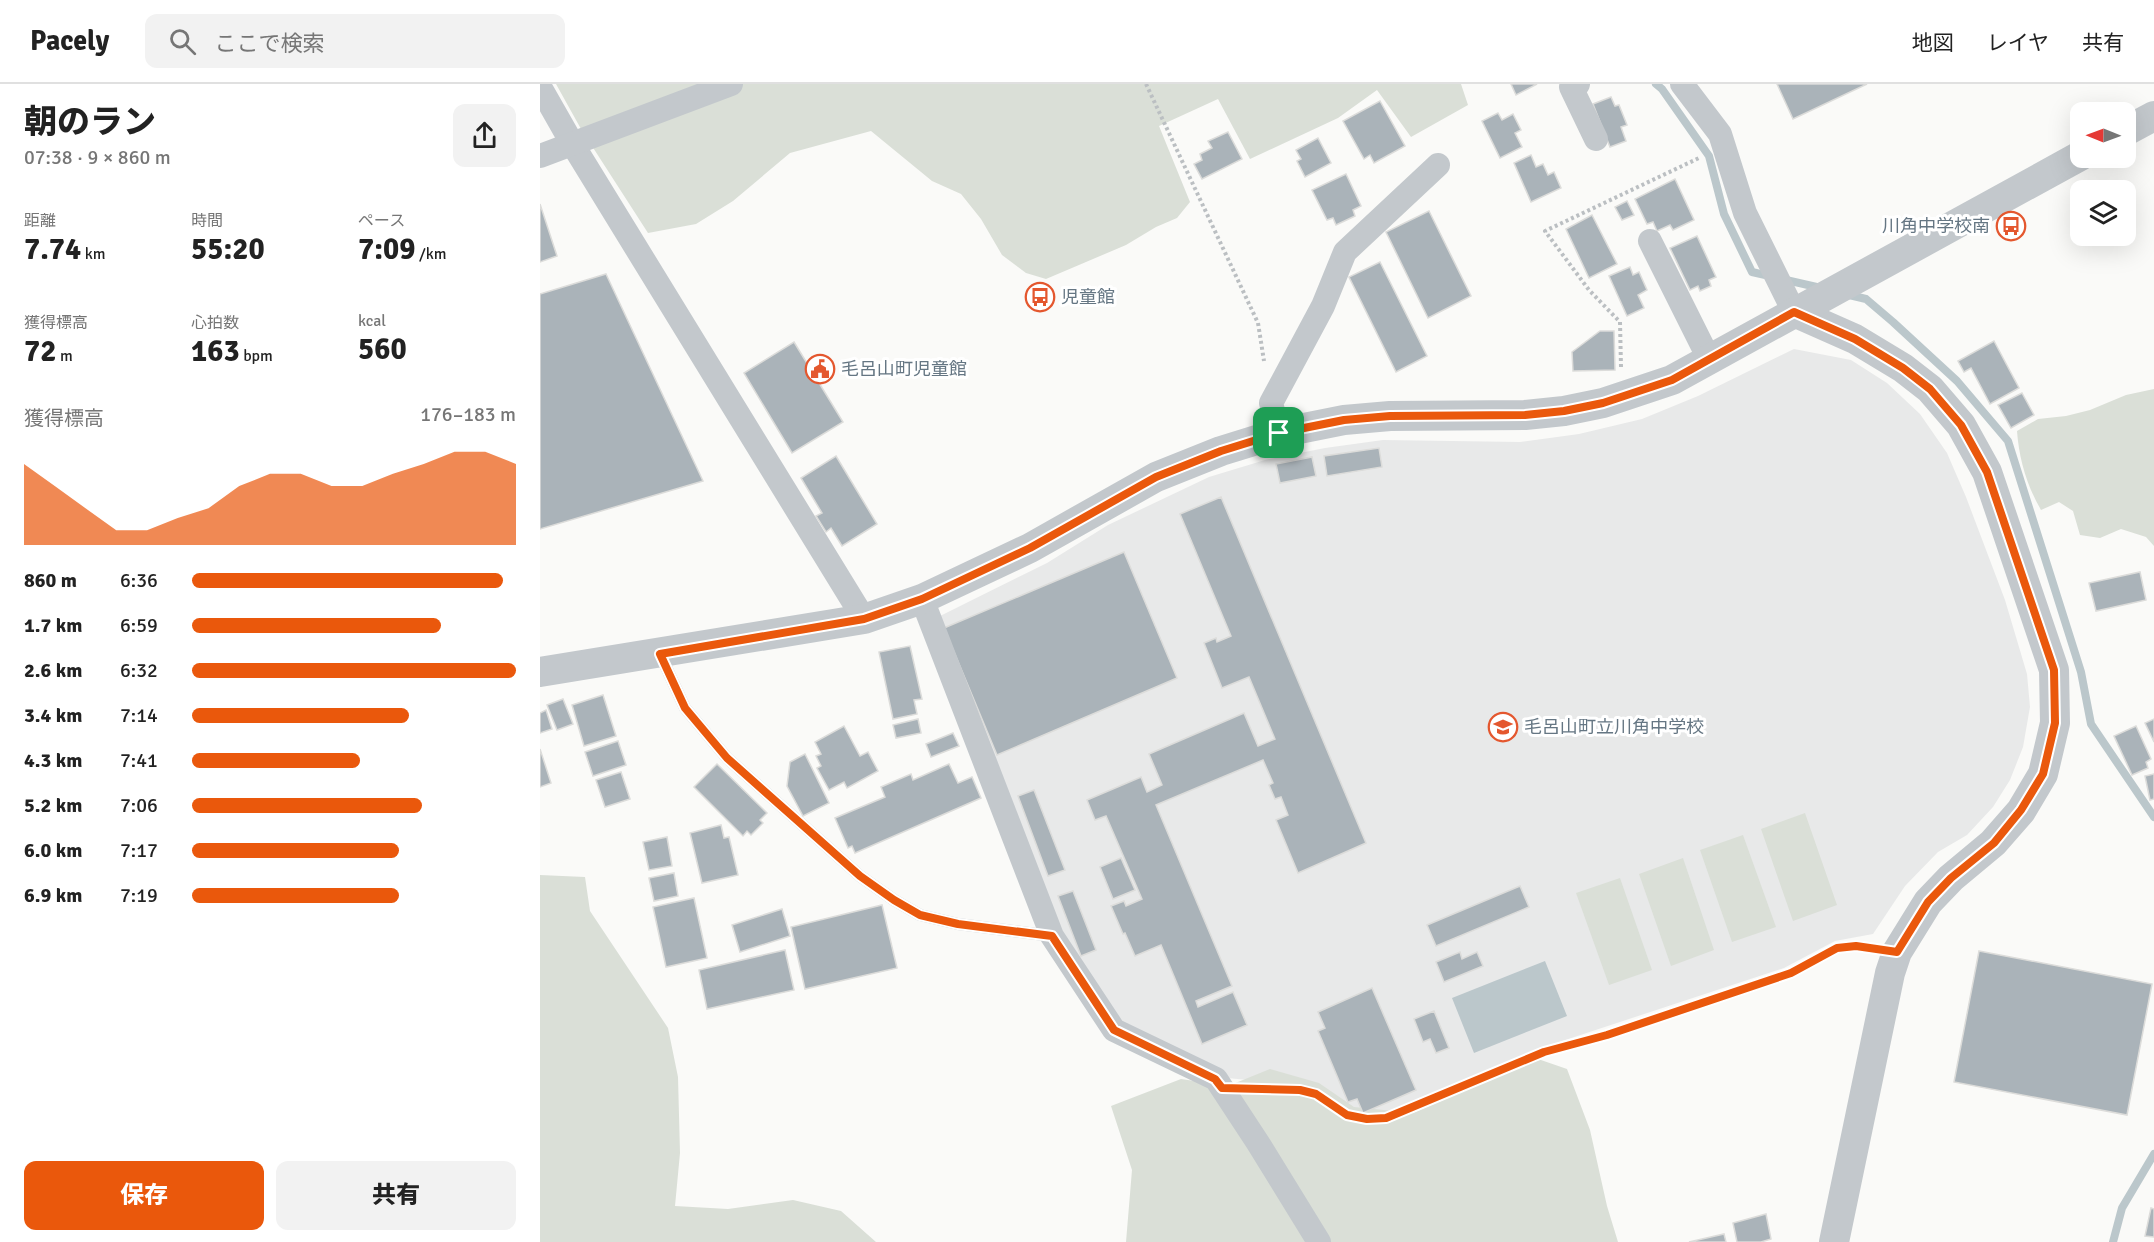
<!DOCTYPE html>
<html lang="ja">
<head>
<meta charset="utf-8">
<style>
  body { margin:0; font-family:Signika,"Noto Sans JP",sans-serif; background:#f2f2f2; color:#222; height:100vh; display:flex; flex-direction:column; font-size:22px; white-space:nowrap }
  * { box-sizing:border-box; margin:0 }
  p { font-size:20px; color:#767676 }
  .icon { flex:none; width:33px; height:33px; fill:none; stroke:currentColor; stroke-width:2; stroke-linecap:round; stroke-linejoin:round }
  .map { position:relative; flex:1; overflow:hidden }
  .sheet { display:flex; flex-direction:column; background:#fff; width:540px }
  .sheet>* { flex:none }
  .needle { width:39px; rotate:271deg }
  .tools { position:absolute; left:1530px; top:18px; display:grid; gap:12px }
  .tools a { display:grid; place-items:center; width:66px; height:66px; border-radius:12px; background:#fff; box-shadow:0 6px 24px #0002; font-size:30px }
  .pin { position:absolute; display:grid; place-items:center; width:51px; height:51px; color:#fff; margin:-26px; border-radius:12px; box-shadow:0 3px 9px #0006 }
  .round { display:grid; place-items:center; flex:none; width:63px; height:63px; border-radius:12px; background:#f2f2f2 }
  .summary { display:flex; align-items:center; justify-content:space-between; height:102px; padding:0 24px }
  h1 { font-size:33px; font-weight:800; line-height:45px }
  .figures { display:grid; grid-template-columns:repeat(3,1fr); gap:9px; height:102px; padding:6px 24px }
  .figures div { display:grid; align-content:center }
  .figures b { font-size:30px; font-weight:800 }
  .figures small { font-size:16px; font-weight:400 }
  .figures p { font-size:16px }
  .chart { height:168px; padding:12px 24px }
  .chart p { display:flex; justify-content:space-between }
  .chart svg { width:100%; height:108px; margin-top:6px; fill:#ea580c; opacity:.7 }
  .button { display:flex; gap:12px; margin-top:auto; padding:12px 24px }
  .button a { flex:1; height:69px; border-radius:12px; background:#ea580c; color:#fff; font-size:24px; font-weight:800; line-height:69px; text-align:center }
  .button a+a { background:#f2f2f2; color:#222 }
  ul { padding:0 24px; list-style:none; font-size:20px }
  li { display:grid; grid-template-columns:96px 72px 1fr; align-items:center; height:45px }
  li i { height:15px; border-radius:8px; background:#ea580c }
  header { display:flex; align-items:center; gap:36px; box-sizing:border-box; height:84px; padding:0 30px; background:#fff; border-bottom:2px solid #e0e0e0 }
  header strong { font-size:28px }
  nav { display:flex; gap:33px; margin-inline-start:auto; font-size:21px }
  .search { width:420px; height:54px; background:#f2f2f2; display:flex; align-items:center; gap:15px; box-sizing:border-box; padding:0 21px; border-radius:12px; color:#767676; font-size:22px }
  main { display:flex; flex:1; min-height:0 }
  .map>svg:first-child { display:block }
</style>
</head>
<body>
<header>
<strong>Pacely</strong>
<div class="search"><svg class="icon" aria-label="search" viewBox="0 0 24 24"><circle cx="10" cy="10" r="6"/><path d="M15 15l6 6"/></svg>ここで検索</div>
<nav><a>地図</a><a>レイヤ</a><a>共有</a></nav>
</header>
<main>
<section class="sheet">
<div class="summary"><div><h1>朝のラン</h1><p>07:38 · 9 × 860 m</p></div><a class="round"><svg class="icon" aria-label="share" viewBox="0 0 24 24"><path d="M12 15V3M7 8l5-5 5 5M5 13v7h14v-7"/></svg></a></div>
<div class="figures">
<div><p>距離</p><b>7.74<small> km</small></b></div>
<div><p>時間</p><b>55:20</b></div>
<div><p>ペース</p><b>7:09<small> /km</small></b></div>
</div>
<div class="figures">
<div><p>獲得標高</p><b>72<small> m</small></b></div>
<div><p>心拍数</p><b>163<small> bpm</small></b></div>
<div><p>kcal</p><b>560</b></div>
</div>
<div class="chart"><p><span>獲得標高</span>176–183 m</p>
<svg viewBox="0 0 160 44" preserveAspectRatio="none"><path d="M0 44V11L10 20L20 29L30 38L40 38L50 33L60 29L70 20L80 15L90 15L100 20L110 20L120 15L130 11L140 6L150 6L160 11V44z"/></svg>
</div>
<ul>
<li><b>860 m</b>6:36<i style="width:96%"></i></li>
<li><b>1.7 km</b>6:59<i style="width:77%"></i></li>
<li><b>2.6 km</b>6:32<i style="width:100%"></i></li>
<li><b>3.4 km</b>7:14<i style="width:67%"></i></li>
<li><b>4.3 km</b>7:41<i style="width:52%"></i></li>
<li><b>5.2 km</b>7:06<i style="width:71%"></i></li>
<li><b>6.0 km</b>7:17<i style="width:64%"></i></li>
<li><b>6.9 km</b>7:19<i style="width:64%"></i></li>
</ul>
<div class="button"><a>保存</a><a>共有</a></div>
</section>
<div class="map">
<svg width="1614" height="1158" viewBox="0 0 1614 1158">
  <rect width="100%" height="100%" fill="#fafaf8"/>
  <!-- built -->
  <path fill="#e8e9e9" d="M1254 265 1311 276 1347 299 1380 330 1407 369 1426 413 1465 516 1487 590 1490 623 1483 663 1470 696 1453 723 1427 751 1398 768 1365 802 1333 850 1295 857 1244 884 1004 963 845 1030 829 1032 749 1000 687 994 586 944 516 844 398 533 507 479 568 441 669 393 725 376 785 364 843 356 980 358 1039 350 1102 335 1158 312Z"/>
  <!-- green -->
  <g fill="#dadfd7">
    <path d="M16 0H921L928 21 871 53 837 6 798 34 710 75 678 15 619 42 650 118 637 134 616 143 586 161 506 195 486 189 462 171 441 135 421 110 392 97 331 47 250 69 193 117 156 140 108 149 41 45Z"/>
    <path d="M1614 305V462L1606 453 1581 445 1560 454 1540 451 1533 427 1519 418 1501 426C1487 402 1479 375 1477 347L1498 335 1526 332 1550 326 1586 311Z"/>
    <path d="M1265 729 1297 821 1253 837 1221 745Z"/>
    <path d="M1203 751 1236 843 1192 858 1160 766Z"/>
    <path d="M1143 774 1174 866 1131 882 1099 790Z"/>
    <path d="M0 791 45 793 50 827 128 944 138 993 140 1069 135 1122 188 1125 253 1116 301 1127 336 1158H0Z"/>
    <path d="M1080 794 1112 886 1069 901 1036 809Z"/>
    <path d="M998 975 1027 985 1050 1046 1067 1122 1078 1158H586L592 1086 571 1022 641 995 688 1002 730 985 779 999 814 1023 873 1029Z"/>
  </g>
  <!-- water -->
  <path fill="#bbc7cb" d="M1005 877 1027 932 934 969 912 914Z"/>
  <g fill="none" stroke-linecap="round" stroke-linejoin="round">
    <!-- stream -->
    <g stroke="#bbc7cb" stroke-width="8">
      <path d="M1116 0 1122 5 1169 72 1184 130 1212 188 1281 204"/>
      <path d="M1305 210 1326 215 1353 238 1417 297 1468 357 1541 588 1551 640 1614 733"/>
      <path d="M1573 1158 1582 1124 1614 1070"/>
    </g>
  </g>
  <!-- building -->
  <g fill="#aab3b9" stroke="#dcdcda" stroke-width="1.5">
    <path d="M971 0H997L976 11Z"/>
    <path d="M1237 0H1327L1253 35Z"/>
    <path d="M1071 13 1075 22 1079 21 1087 41 1081 43 1086 57 1070 63 1053 20Z"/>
    <path d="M840 17 865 62 834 79 830 71 824 75 803 37Z"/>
    <path d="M958 29 962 36 973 30 981 46 975 49 982 63 960 74 942 37Z"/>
    <path d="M688 48 702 75 662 95 654 80 662 76 660 70 672 64 668 57Z"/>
    <path d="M778 54 791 79 765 93 757 77 761 75 756 66Z"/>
    <path d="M991 71 996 83 1003 80 1008 91 1014 88 1021 104 991 118 974 79Z"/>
    <path d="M806 90 821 122 813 126 815 132 796 141 793 134 787 136 772 106Z"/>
    <path d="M1135 95 1154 136 1133 146 1130 141 1117 147 1113 138 1107 140 1095 115Z"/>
    <path d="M1087 117 1094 131 1082 136 1075 123Z"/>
    <path d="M0 120 17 172 0 178Z"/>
    <path d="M889 127 931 212 888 234 846 148Z"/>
    <path d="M1052 131 1077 180 1049 194 1026 145Z"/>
    <path d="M1157 152 1176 193 1169 196 1171 202 1160 207 1158 202 1150 206 1130 164Z"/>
    <path d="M840 178 887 272 856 288 809 193Z"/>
    <path d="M1090 183 1093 191 1099 188 1107 206 1098 211 1104 224 1087 232 1069 192Z"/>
    <path d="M66 190 163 397 0 445V210Z"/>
    <path d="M1060 247H1074L1075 286 1033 287 1032 268Z"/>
    <path d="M1454 257 1479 304 1450 320 1431 284 1424 288 1418 277Z"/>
    <path d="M254 258 303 338 252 369 204 289Z"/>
    <path d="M1482 309 1494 331 1471 344 1458 321Z"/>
    <path d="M839 364 842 383 787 392 784 372Z"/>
    <path d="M296 372 337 440 302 462 291 444 286 448 276 432 282 429 261 394Z"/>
    <path d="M772 373 776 392 740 399 736 380Z"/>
    <path d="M681 413 826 759 758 789 736 736 748 731 741 713 735 715 729 701 733 699 723 676 616 721 692 902 656 917 658 923 693 908 707 941 662 960 621 861 595 872 585 849 583 850 571 822 584 817 586 822 602 815 566 732 555 736 547 716 601 693 607 708 622 701 609 670 704 629 718 662 735 655 709 593 682 604 664 559 676 554 677 558 691 552 640 430Z"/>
    <path d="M584 468 637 594 457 671 404 544Z"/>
    <path d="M1600 488 1606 516 1556 527 1549 499Z"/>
    <path d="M370 562 382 615 374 616 377 630 353 635 339 568Z"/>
    <path d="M63 611 76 652 44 662 32 621Z"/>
    <path d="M23 615 33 640 17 646 7 621Z"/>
    <path d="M6 626 12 645 0 649V629Z"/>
    <path d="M378 635 381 649 356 654 353 641Z"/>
    <path d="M1614 635V658L1605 639Z"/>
    <path d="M304 642 320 672 328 668 338 687 307 704 304 698 289 706 277 684 281 682 276 672 281 670 275 658Z"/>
    <path d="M1596 642 1611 675 1606 678 1608 684 1592 691 1574 652Z"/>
    <path d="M413 649 419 662 391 673 386 660Z"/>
    <path d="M78 657 86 681 53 692 45 668Z"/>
    <path d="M0 665 11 699 0 703Z"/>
    <path d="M265 670 289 719 263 732 247 702 250 678Z"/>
    <path d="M177 680 227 729 220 736 223 739 211 751 207 747 203 752 154 703Z"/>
    <path d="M409 680 418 699 432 693 441 714 315 769 312 762 308 764 295 734 345 713 341 703 371 690 373 696Z"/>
    <path d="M81 688 90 715 65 723 56 696Z"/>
    <path d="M1614 690V715L1610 716 1605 692Z"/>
    <path d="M494 706 525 786 508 792 478 712Z"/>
    <path d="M181 741 184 754 189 753 198 791 162 799 150 749Z"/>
    <path d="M127 753 132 782 109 786 103 758Z"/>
    <path d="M581 774 595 806 573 815 560 783Z"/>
    <path d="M134 789 138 812 114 817 109 794Z"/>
    <path d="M980 802 989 823 896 862 887 841Z"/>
    <path d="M533 807 556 866 541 872 518 812Z"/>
    <path d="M154 814 167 874 126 883 113 823Z"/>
    <path d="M342 821 357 884 265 905 251 843Z"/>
    <path d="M242 825 250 852 200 868 192 841Z"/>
    <path d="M245 866 254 906 167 925 159 886Z"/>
    <path d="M1439 867 1612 900 1587 1031 1414 998Z"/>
    <path d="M920 868 922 875 937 868 943 882 904 898 896 878Z"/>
    <path d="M832 904 876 1006 823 1029 817 1015 808 1018 778 947 785 944 778 928Z"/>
    <path d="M894 927 909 964 896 969 890 955 883 958 874 935Z"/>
    <path d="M1611 1124 1614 1125V1153L1605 1152Z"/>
    <path d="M1226 1130 1231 1155 1221 1158H1197L1193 1139Z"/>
    <path d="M1184 1150 1186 1158H1149Z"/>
  </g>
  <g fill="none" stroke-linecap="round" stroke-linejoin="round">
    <!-- path -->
    <g stroke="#bbbfc2" stroke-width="4" stroke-dasharray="3 3" stroke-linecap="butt">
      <path d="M606 0 718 239 724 277"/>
      <path d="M1081 283 1080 238 1049 206 1005 147 1159 74"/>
      <path d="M714 1005 760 1006 776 1010 807 1031 827 1035 846 1034 1004 968 1067 951 1251 889 1297 864 1316 862 1329 864"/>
    </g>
    <!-- service -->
    <path stroke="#c3c8cc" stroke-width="12" d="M120 570 145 624 187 674 320 792 354 816 380 831 418 840 512 852"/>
    <!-- minor -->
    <g stroke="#c3c8cc" stroke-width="24">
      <path d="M1038 0 1031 3 1056 55"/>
      <path d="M1142 0 1180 50 1205 129 1254 228"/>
      <path d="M0 3 33 61 324 535"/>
      <path d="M0 72 191 0"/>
      <path d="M1110 157 1169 275"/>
      <path d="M739 349 731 319 783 222 805 168 898 81"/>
      <path d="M382 515 512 852 574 946 676 995 718 1059 779 1158"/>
    </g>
    <!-- tertiary -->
    <g stroke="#c3c8cc" stroke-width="30">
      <path d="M1586 47 1614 32"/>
      <path d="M1254 228 1315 255 1363 284 1390 305 1421 341 1447 388 1514 586 1515 639 1503 690 1481 727 1453 759 1411 794 1388 818 1357 868 1350 889 1294 1158"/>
      <path d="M0 588 324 535 382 515 490 464 616 393 681 367 739 349 804 336 850 332 985 331 1024 327 1063 319 1132 296 1540 72"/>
    </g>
  </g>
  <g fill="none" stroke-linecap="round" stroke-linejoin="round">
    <!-- route casing -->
    <g stroke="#fff" stroke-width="12">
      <path id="route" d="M1254 228 1315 255 1363 284 1390 305 1421 341 1447 388 1514 586 1515 639 1503 690 1481 726 1454 759 1411 794 1388 818 1357 868 1316 862 1297 864 1251 889 1067 951 1004 968 846 1034 827 1035 807 1031 776 1010 760 1006 682 1004 675 995 574 946 512 852 418 840 380 831 354 816 320 792 187 674 145 624 120 570 324 535 382 515 490 464 616 393 681 367 739 349 804 336 850 332 985 331 1024 327 1063 319 1132 296Z"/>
    </g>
    <!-- route -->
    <use href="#route" stroke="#ea580c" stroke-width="8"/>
  </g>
  <!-- icons -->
  <defs>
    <g id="bus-ring" transform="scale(1.5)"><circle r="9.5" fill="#fff" stroke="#e4572e" stroke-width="1.5"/><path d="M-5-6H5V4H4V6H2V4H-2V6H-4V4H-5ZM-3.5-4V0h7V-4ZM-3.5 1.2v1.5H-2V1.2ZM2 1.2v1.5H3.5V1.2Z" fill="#e4572e"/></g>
    <g id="civic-ring" transform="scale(1.5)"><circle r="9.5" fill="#fff" stroke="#e4572e" stroke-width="1.5"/><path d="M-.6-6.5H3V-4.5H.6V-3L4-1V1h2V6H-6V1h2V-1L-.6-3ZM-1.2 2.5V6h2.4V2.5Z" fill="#e4572e"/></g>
    <g id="school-ring" transform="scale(1.5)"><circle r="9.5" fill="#fff" stroke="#e4572e" stroke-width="1.5"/><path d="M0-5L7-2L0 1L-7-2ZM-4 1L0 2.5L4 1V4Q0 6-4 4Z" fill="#e4572e"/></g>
  </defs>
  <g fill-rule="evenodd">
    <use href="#bus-ring" x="1471" y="142"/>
    <use href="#bus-ring" x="500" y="213"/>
    <use href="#civic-ring" x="280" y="285"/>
    <use href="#school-ring" x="963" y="643"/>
  </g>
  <g text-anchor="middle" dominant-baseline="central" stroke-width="6" stroke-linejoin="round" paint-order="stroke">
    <!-- poi labels -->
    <g font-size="18" fill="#657683" stroke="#fff" text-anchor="start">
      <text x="1450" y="142" text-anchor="end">川角中学校南</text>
      <text x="521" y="213">児童館</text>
      <text x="301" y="285">毛呂山町児童館</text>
      <text x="984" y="643">毛呂山町立川角中学校</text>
    </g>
  </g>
</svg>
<div class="tools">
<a><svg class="needle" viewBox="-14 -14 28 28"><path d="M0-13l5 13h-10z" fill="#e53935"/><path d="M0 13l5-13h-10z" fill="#767676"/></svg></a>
<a><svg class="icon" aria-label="layers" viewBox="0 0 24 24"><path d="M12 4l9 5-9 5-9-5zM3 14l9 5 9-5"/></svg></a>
</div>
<div class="pin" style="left:739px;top:349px;background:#1e9e55"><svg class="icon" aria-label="arrive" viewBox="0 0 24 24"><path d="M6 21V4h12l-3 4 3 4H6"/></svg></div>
</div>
</main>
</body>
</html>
